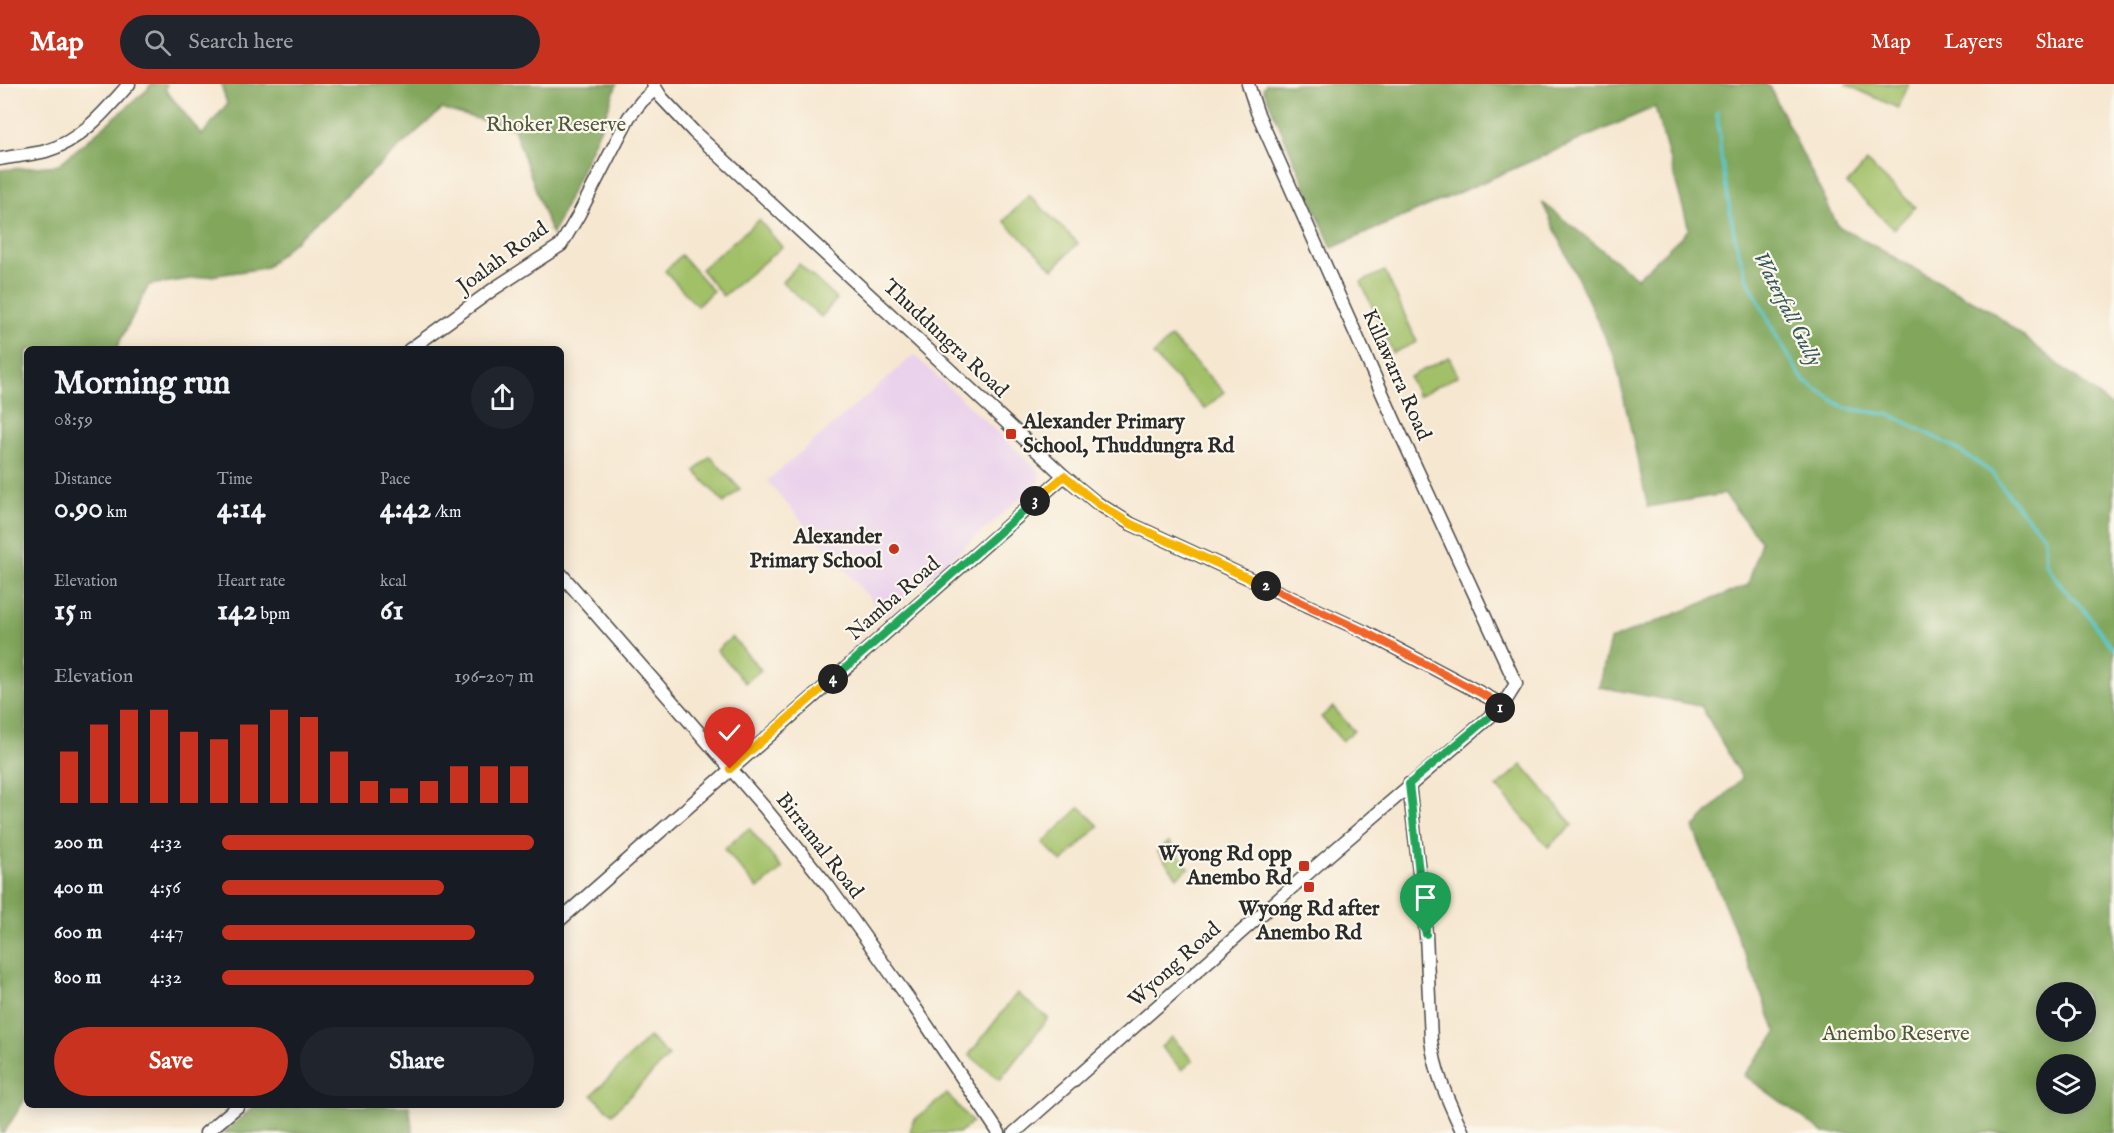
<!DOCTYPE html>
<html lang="en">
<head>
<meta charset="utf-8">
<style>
  body { margin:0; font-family:"IM FELL English",serif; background:#20242c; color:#f1f3f6; height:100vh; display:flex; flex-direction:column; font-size:22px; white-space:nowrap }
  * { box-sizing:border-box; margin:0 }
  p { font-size:20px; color:#9ea1a6 }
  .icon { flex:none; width:33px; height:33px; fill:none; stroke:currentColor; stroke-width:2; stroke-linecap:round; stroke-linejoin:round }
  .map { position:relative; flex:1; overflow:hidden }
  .panel { position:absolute; left:24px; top:262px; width:540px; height:762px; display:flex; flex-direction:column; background:#171b24; border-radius:9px; box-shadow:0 3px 15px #0003 }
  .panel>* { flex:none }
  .tools { position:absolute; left:2036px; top:898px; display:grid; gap:12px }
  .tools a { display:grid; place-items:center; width:60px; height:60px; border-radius:50%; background:#171b24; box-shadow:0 3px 15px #0003; font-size:30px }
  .pin { position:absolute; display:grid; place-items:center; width:51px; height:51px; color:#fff; margin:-62px -26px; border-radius:50% 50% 50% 0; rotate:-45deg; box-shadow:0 0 6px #0007 }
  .pin .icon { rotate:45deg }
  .km { position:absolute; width:30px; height:30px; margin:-15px; border-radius:50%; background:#222; color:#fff; font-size:16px; line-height:30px; text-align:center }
  .round { display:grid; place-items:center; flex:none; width:63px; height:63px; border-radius:32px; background:#20242c }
  .summary { display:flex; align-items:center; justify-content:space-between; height:102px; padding:0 30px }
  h1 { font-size:33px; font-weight:800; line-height:45px }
  .figures { display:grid; grid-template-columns:repeat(3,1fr); gap:9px; height:102px; padding:6px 30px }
  .figures div { display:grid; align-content:center }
  .figures b { font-size:30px; font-weight:800 }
  .figures small { font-size:16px; font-weight:400 }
  .figures p { font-size:16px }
  .chart { height:168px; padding:12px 30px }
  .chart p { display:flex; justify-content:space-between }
  .chart svg { width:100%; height:108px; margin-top:6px; stroke:#c8321e; stroke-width:6 }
  .action { display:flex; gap:12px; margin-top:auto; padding:12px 30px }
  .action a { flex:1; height:69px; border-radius:36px; background:#c8321e; color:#fff; font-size:24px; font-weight:800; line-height:69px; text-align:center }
  .action a+a { background:#20242c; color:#f1f3f6 }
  ul { padding:0 30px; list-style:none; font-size:20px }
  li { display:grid; grid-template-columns:96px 72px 1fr; align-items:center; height:45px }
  li i { height:15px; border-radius:8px; background:#c8321e }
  header { display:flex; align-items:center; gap:36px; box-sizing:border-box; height:84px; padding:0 30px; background:#c8321e; color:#fff }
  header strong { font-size:28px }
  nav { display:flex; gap:33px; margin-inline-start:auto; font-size:21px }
  .search { width:420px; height:54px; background:#20242c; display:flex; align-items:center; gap:15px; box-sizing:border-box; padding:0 21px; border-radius:33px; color:#9ea1a6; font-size:22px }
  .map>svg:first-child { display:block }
</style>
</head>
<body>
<header>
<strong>Map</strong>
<div class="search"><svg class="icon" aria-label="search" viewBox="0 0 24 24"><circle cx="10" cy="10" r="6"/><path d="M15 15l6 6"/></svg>Search here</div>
<nav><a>Map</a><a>Layers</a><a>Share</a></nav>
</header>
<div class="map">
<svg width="2114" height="1049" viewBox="0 0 2114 1049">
  <rect width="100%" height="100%" fill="#fbf7ec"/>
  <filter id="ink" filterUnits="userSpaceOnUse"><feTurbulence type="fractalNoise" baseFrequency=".0167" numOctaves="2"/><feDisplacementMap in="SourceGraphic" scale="12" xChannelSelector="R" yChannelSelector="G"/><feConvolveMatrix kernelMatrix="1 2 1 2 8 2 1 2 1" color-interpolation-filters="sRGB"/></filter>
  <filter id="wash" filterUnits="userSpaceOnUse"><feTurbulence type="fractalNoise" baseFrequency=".008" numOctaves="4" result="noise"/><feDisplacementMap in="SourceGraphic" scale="24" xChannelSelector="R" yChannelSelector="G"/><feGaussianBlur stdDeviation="1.35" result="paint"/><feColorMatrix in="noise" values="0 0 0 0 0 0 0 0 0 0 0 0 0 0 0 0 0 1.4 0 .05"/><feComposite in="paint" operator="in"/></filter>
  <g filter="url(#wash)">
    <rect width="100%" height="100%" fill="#f6e7d0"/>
    <!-- built -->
    <path fill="#ead1ec" d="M914 271 1040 388 1039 398 885 532 767 397Z"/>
    <!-- green -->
    <g fill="#a2c067" stroke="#667649" stroke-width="1.5">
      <path d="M1845 0H1909L1898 24Z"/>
      <path d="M1867 78 1915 123 1894 145 1847 100Z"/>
      <path d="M1029 111 1078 159 1053 185 1004 137Z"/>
      <path d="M759 136 782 163 723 212 701 185Z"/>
      <path d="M681 171 713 207 697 222 665 187Z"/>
      <path d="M799 180 837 215 821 233 782 198Z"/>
      <path d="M1385 187 1417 258 1393 269 1361 198Z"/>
      <path d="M1171 253 1224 308 1205 325 1153 271Z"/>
      <path d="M1449 273 1458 292 1418 312 1409 293Z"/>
      <path d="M710 372 740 405 724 419 695 387Z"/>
      <path d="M732 553 761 586 745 599 717 566Z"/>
      <path d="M1333 623 1354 647 1342 657 1321 633Z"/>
      <path d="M1522 681 1573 741 1548 763 1497 703Z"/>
      <path d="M1080 723 1099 742 1062 778 1043 759Z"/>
      <path d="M749 744 782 785 758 805 724 765Z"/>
      <path d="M1169 758 1189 784 1177 793 1157 767Z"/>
      <path d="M1017 909 1048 934 1000 996 969 971Z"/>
      <path d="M649 953 669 972 612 1030 592 1011Z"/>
      <path d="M1172 953 1193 977 1182 986 1161 963Z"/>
      <path d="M947 1010 972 1038 959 1049H910L913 1037Z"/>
    </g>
    <!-- forest -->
    <g fill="#81a65c" stroke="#566844" stroke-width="1.5" fill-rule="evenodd">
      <path d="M151 0H167L165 5 202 51 227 20 221 0H617L604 36 552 151 514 45 442 25 265 184 149 201 116 265 27 266V1012L4 1049H0V86L58 81 147 6Z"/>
      <path d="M1266 0H1763L1769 2 1838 142 1991 227 2114 324V1049H1824L1744 991 1777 949 1693 744 1742 694 1701 622 1599 603 1610 556 1748 501 1761 457 1724 410 1648 423 1615 274 1542 118 1637 194 1689 145 1655 23 1332 164 1263 4ZM2046 909H2085V948H2046ZM2046 981H2085V1020H2046Z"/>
      <path d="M255 1022H409L413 1049H223Z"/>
    </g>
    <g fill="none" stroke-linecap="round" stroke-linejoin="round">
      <!-- stream -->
      <path stroke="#59c7ce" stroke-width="3" d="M1717 28 1721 73 1735 155 1746 192 1778 255 1804 297 1845 324 1891 331 1952 362 1991 388 2016 421 2045 453 2046 480 2063 504 2086 528 2108 558 2114 564"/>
    </g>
  </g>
  <g filter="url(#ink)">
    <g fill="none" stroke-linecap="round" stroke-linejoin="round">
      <!-- minor casing -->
      <g stroke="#494744" stroke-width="15">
        <g id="minor">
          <path d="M653 0 661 13 694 48 1064 392 1097 419 1131 440 1365 548 1503 621"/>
          <path d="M0 75C15 72 31 71 46 67 81 57 106 26 129 0"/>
          <path d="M409 266 495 204 561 161 578 132 629 33 642 17 655 5"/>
          <path d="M561 490 764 723 829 803 916 925 999 1049"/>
          <path d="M1409 700 1426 850 1431 956C1435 990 1449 1018 1463 1049"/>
          <path d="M561 835 1064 392"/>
          <path d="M206 1049 238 1022"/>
          <path d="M1014 1049 1315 783 1493 630 1503 621 1516 600 1395 338 1257 28 1248 0"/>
        </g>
      </g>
      <!-- minor -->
      <use href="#minor" stroke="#fff" stroke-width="12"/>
    </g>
  </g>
  <g fill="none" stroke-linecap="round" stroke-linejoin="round" filter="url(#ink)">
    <!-- split-1 casing -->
    <g stroke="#fff" stroke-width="12">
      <path id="split-1" d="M1426 850 1409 700 1500 624"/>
    </g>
    <!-- split-2 casing -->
    <g stroke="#fff" stroke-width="12">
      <path id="split-2" d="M1266 502 1365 548 1503 621 1500 624"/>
    </g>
    <!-- split-3 casing -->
    <g stroke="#fff" stroke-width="12">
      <path id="split-3" d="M1035 417 1064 392 1097 419 1131 440 1266 502"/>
    </g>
    <!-- split-4 casing -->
    <g stroke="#fff" stroke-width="12">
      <path id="split-4" d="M833 595 1035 417"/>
    </g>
    <!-- split-5 casing -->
    <g stroke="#fff" stroke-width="12">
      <path id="split-5" d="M730 685 833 595"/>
    </g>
    <!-- split-1 -->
    <use href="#split-1" stroke="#22a559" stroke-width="8"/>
    <!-- split-2 -->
    <use href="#split-2" stroke="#f0652b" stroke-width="8"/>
    <!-- split-3 -->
    <use href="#split-3" stroke="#f5b400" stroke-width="8"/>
    <!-- split-4 -->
    <use href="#split-4" stroke="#22a559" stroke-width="8"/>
    <!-- split-5 -->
    <use href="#split-5" stroke="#f5b400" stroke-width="8"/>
  </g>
  <!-- markers -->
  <g fill="#c8321e" stroke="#fbf7ec" stroke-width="2">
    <rect x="1005" y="344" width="12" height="12" rx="3"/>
    <circle cx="894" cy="465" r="6"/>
    <rect x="1298" y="776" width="12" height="12" rx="3"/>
    <rect x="1303" y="797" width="12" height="12" rx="3"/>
  </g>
  <g text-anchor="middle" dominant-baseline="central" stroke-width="4.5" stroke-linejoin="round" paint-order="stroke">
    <!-- park labels -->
    <g font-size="21" fill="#4f583d" stroke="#fbf7ec">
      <text x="556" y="41">Rhoker Reserve</text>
      <text x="1896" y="950">Anembo Reserve</text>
    </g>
    <!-- street labels -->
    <g font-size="21" fill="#2b2b2b" stroke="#fbf7ec">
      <text transform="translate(503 174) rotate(-36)">Joalah Road</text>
      <text transform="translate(945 255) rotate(43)">Thuddungra Road</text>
      <text transform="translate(1396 291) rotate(66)">Killawarra Road</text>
      <text transform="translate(894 515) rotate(-41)">Namba Road</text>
      <text transform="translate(819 762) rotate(52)">Birramal Road</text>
      <text transform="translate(1175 881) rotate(-42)">Wyong Road</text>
    </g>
    <!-- poi labels -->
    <g font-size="21" font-weight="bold" fill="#2b2b2b" stroke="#fbf7ec" text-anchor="end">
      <text x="1023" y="338" text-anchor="start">Alexander Primary<tspan x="1023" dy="24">School, Thuddungra Rd</tspan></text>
      <text x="882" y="453">Alexander<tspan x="882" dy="24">Primary School</tspan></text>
      <text x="1292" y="770">Wyong Rd opp<tspan x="1292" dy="24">Anembo Rd</tspan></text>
      <text x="1309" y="825" text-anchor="middle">Wyong Rd after<tspan x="1309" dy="24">Anembo Rd</tspan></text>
    </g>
    <!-- water labels -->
    <g font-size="22" font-style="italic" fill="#395a5c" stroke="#fbf7ec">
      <text transform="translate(1787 225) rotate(63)">Waterfall Gully</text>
    </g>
  </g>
</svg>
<div class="tools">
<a><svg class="icon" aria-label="locate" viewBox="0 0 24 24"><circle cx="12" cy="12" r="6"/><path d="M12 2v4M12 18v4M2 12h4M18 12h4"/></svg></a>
<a><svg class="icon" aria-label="layers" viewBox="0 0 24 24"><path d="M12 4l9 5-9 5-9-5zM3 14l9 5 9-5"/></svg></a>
</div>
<div class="pin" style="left:1426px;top:850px;background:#1e9e55"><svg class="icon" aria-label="arrive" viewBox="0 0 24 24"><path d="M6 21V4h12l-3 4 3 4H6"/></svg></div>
<div class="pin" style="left:730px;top:685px;background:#d93025"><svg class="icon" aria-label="check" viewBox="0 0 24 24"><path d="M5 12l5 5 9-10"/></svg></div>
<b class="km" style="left:1500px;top:624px">1</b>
<b class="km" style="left:1266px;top:502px">2</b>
<b class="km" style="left:1035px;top:417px">3</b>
<b class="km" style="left:833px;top:595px">4</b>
<section class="panel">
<div class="summary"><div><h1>Morning run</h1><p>08:59</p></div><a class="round"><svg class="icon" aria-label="share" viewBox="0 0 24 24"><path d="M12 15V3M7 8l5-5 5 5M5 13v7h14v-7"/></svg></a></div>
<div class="figures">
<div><p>Distance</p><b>0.90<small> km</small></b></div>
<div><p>Time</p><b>4:14</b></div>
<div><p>Pace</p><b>4:42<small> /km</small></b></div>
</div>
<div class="figures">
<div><p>Elevation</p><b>15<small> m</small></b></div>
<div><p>Heart rate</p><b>142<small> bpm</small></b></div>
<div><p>kcal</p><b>61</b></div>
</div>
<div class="chart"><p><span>Elevation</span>196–207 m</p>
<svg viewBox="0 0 160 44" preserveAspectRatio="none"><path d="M5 44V23M15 44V12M25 44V6M35 44V6M45 44V15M55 44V18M65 44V12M75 44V6M85 44V9M95 44V23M105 44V35M115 44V38M125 44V35M135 44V29M145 44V29M155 44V29"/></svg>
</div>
<ul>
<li><b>200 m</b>4:32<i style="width:100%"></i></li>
<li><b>400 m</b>4:56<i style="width:71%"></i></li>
<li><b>600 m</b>4:47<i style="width:81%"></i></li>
<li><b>800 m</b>4:32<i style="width:100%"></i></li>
</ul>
<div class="action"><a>Save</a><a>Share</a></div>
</section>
</div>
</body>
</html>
